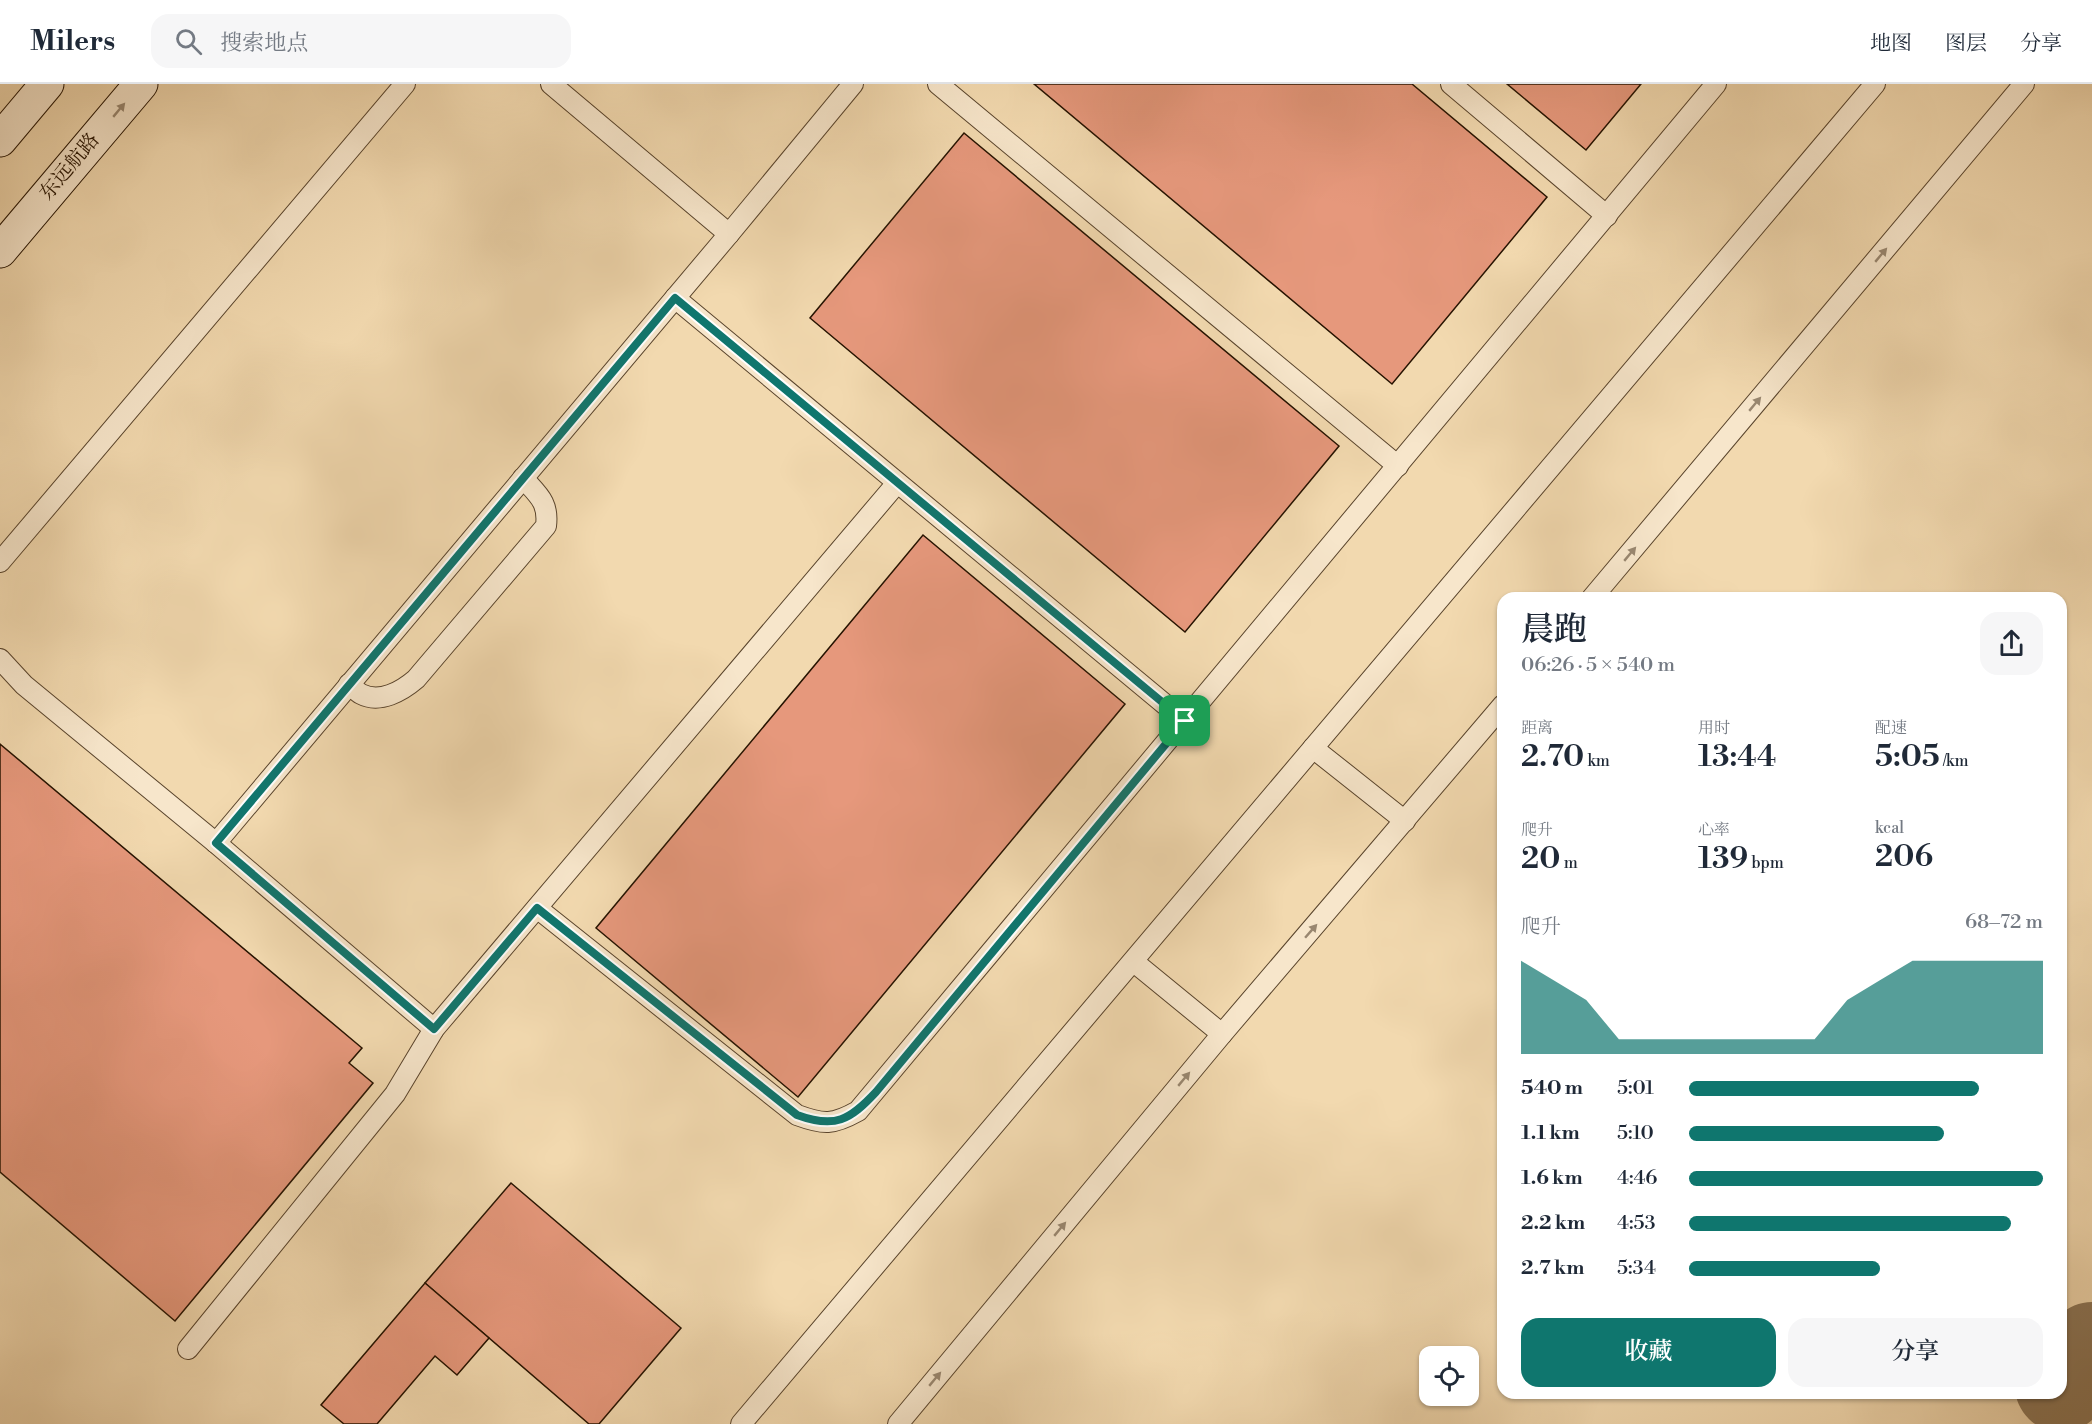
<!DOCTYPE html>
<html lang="zh">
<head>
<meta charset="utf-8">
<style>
  body { margin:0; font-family:"Libre Bodoni","Noto Serif SC",serif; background:#f6f6f7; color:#1f2937; height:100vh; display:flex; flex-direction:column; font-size:22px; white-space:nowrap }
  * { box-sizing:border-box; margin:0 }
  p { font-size:20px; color:#747a83 }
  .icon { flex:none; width:33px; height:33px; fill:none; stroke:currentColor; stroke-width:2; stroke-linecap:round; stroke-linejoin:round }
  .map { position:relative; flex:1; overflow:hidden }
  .sheet { position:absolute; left:1497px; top:508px; width:570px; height:807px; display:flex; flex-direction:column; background:#fff; border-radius:18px; box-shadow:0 2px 4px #0004 }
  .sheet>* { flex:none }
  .controls { position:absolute; left:1419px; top:1262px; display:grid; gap:12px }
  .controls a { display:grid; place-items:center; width:60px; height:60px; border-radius:12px; background:#fff; box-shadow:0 2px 4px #0004; font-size:30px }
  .pin { position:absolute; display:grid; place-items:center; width:51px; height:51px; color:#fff; margin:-26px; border-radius:12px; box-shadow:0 3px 9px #0006 }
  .round { display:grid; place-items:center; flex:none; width:63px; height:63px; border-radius:18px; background:#f6f6f7 }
  .summary { display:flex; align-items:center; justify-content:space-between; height:102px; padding:0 24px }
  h1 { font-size:33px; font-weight:600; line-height:45px }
  .stats { display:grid; grid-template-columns:repeat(3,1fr); gap:9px; height:102px; padding:6px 24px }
  .stats div { display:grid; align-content:center }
  .stats b { font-size:30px; font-weight:600 }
  .stats small { font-size:16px; font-weight:400 }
  .stats p { font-size:16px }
  .chart { height:168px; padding:12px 24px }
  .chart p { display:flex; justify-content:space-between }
  .chart svg { width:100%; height:108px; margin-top:6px; fill:#0f766e; opacity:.7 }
  .cta { display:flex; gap:12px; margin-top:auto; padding:12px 24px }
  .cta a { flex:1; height:69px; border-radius:18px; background:#0f766e; color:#fff; font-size:24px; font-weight:600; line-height:69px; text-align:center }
  .cta a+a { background:#f6f6f7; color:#1f2937 }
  ul { padding:0 24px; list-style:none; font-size:20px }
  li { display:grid; grid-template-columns:96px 72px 1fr; align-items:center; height:45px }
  li i { height:15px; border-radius:8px; background:#0f766e }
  header { display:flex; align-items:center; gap:36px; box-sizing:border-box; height:84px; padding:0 30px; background:#fff; border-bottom:2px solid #e0e1e3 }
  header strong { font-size:28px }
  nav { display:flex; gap:33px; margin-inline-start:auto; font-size:21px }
  .search { width:420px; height:54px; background:#f6f6f7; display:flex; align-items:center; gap:15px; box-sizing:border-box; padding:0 21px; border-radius:18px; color:#747a83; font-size:22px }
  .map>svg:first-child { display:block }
</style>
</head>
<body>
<header>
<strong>Milers</strong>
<div class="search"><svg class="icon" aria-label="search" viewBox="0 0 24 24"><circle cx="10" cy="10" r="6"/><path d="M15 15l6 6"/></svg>搜索地点</div>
<nav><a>地图</a><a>图层</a><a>分享</a></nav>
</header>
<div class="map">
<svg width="2092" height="1340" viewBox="0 0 2092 1340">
  <rect width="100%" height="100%" fill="#f2d9af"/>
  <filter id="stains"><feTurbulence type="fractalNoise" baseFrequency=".00333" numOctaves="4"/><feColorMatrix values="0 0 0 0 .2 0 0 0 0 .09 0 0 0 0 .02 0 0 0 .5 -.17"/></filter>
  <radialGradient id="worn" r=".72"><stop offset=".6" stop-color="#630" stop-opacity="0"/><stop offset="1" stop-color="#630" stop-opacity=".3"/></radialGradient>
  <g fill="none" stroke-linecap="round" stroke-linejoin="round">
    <!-- taxiway -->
    <path stroke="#8c7658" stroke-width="92" d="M2061 1302 2092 1264"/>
  </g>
  <!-- building -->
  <g fill="#e6987c" stroke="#261300" stroke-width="1.5">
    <path d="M1034 0H1412L1547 113 1392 300Z"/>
    <path d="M1507 0H1641L1586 66Z"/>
    <path d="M964 49 1339 362 1185 548 810 234Z"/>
    <path d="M923 451 1125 620 798 1013 596 844Z"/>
    <path d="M0 660 362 964 349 979 373 999 175 1237 0 1088Z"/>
    <path d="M511 1099 681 1244 599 1340H589L425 1199Z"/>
    <path d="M425 1199 489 1254 457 1291 435 1272 377 1340H344L321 1321Z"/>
  </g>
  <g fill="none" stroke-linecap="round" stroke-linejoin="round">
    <!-- lane casing -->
    <g stroke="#59442c" stroke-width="22">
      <g id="lane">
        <path d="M551 0 729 150"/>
        <path d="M938 0 1398 382"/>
        <path d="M1451 0 1607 132"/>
        <path d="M675 214 1185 637"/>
        <path d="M0 478 405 0"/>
        <path d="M1592 514 2024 0"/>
        <path d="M0 575 24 601 216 759 434 945"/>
        <path d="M349 600C353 603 357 608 361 610 380 620 402 607 416 595L546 442C549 418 538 411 523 394"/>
        <path d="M1313 664 1405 737"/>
        <path d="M216 759 729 150 853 0"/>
        <path d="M537 824 797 1031C824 1041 833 1041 858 1027L1716 0"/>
        <path d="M1134 878 1222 950"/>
        <path d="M188 1265 395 1010 434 945 897 399"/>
        <path d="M741 1340 1875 0"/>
        <path d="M898 1340 1222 950 1503 621"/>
      </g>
    </g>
    <!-- secondary casing -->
    <g stroke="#261300" stroke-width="35">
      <g id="secondary">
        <path d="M0 56 47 0"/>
        <path d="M0 167 141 0"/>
      </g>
    </g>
    <!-- lane -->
    <use href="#lane" stroke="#f7e6cb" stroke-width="20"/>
    <!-- secondary -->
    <use href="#secondary" stroke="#f7e6cb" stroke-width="33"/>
  </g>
  <!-- one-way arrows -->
  <defs><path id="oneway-solid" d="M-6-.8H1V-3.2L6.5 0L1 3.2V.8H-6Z" transform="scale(1.5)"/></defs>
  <g fill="#998770">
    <use href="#oneway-solid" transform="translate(119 26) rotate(-50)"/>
    <use href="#oneway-solid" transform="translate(1881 171) rotate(-50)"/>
    <use href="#oneway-solid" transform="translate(1755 320) rotate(-50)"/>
    <use href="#oneway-solid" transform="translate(1630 470) rotate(-50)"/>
    <use href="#oneway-solid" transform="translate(1311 847) rotate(-49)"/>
    <use href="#oneway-solid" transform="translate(1184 995) rotate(-50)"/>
    <use href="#oneway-solid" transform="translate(1060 1145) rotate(-50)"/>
    <use href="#oneway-solid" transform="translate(935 1295) rotate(-50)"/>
  </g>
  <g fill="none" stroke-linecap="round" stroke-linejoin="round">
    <!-- route casing -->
    <g stroke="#fff" stroke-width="12">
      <path id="route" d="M675 214 1185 637 876 1008C850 1036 835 1045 797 1031L537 824 434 945 216 759Z"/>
    </g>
    <!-- route -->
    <use href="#route" stroke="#0f766e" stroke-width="8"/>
  </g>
  <g text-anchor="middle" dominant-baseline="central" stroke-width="4.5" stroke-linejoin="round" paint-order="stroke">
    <!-- street labels -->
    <g font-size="20" fill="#261300" stroke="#f7e6cb">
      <text transform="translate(70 83) rotate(-50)">东远航路</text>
    </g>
  </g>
  <rect width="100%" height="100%" filter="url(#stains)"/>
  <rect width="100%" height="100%" fill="url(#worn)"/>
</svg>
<div class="controls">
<a><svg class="icon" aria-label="locate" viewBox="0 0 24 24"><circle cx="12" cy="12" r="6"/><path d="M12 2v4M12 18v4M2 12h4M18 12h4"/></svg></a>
</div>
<div class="pin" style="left:1185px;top:637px;background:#1e9e55"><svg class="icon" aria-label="arrive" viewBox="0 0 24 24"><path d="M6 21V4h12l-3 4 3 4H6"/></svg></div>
<section class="sheet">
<div class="summary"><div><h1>晨跑</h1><p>06:26 · 5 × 540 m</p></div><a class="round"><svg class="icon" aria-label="share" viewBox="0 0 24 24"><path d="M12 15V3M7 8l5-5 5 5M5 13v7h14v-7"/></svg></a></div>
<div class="stats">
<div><p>距离</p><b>2.70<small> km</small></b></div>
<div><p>用时</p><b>13:44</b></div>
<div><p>配速</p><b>5:05<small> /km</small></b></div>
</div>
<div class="stats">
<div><p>爬升</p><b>20<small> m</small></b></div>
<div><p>心率</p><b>139<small> bpm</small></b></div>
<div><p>kcal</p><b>206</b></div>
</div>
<div class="chart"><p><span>爬升</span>68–72 m</p>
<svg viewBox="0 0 160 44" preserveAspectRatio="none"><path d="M0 44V6L10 14L20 22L30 38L40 38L50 38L60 38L70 38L80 38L90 38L100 22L110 14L120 6L130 6L140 6L150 6L160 6V44z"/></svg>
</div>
<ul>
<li><b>540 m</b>5:01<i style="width:82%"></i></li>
<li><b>1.1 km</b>5:10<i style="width:72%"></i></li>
<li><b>1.6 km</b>4:46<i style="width:100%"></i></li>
<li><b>2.2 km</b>4:53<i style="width:91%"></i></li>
<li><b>2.7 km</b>5:34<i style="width:54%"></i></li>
</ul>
<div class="cta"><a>收藏</a><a>分享</a></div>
</section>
</div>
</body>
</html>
